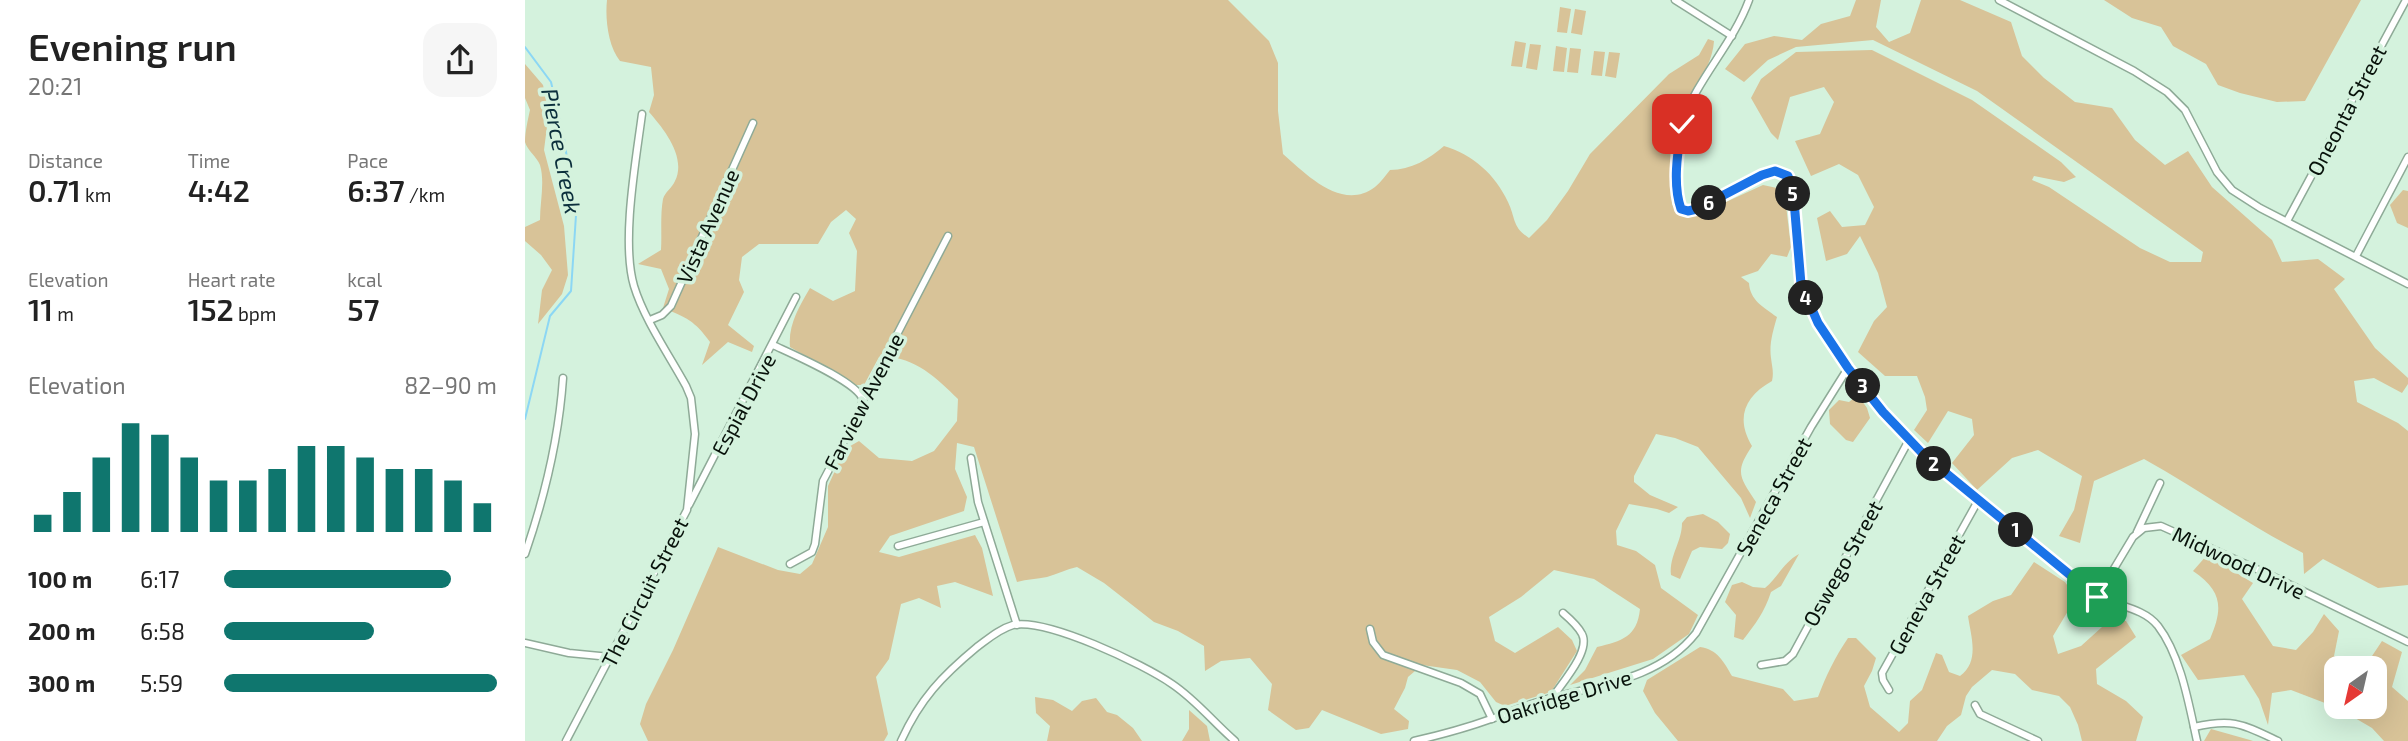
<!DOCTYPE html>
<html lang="en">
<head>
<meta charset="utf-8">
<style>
  body { margin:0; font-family:"Exo 2",sans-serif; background:#f6f6f6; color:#222; height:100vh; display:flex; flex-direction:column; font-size:26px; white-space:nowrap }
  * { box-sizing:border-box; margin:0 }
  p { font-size:23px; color:#767676 }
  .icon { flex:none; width:38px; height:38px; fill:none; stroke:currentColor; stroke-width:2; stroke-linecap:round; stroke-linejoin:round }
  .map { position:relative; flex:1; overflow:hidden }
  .sheet { display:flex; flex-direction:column; background:#fff; width:525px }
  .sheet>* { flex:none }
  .needle { width:46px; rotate:214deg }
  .controls { position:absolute; left:1799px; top:656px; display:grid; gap:14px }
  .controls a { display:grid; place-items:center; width:63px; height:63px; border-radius:14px; background:#fff; box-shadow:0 7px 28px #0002; font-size:35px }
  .pin { position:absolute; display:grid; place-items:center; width:60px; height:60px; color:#fff; margin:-30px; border-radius:14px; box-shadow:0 4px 10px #0006 }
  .km { position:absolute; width:35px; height:35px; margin:-18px; border-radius:50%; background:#222; color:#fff; font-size:19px; line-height:35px; text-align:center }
  .round { display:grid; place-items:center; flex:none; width:74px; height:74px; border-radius:21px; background:#f6f6f6 }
  .overview { display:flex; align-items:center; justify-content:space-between; height:119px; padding:0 28px }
  h1 { font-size:38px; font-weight:600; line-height:52px }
  .figures { display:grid; grid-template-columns:repeat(3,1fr); gap:10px; height:119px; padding:7px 28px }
  .figures div { display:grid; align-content:center }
  .figures b { font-size:30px; font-weight:600 }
  .figures small { font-size:19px; font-weight:400 }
  .figures p { font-size:19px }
  .chart { height:196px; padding:14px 28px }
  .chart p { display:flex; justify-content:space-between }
  .chart svg { width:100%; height:126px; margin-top:7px; stroke:#0f766e; stroke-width:6 }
  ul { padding:0 28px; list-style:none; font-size:23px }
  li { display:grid; grid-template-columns:112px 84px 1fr; align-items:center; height:52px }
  li i { height:18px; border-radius:9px; background:#0f766e }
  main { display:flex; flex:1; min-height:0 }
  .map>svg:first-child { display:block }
</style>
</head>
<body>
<main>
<section class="sheet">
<div class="overview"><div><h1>Evening run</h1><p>20:21</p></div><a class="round"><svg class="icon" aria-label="share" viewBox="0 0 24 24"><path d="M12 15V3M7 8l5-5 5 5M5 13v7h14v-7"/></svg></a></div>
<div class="figures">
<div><p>Distance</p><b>0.71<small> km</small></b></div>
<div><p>Time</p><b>4:42</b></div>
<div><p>Pace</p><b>6:37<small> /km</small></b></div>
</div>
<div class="figures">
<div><p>Elevation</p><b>11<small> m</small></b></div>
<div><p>Heart rate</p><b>152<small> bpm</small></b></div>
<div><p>kcal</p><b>57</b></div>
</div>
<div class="chart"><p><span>Elevation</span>82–90 m</p>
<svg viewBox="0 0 160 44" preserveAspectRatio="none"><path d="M5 44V38M15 44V30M25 44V18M35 44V6M45 44V10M55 44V18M65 44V26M75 44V26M85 44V22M95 44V14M105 44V14M115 44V18M125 44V22M135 44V22M145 44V26M155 44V34"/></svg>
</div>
<ul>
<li><b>100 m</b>6:17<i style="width:83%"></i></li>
<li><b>200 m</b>6:58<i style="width:55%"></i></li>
<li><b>300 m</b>5:59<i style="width:100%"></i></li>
</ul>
</section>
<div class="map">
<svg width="1883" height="741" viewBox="0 0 1883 741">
  <rect width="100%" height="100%" fill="#d4f2dd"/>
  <!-- green -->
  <g fill="#d8c398">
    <path d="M82 0H703L744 41 753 63V111L758 154C781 174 817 212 850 187 856 182 861 175 865 170 886 170 904 159 919 146 948 155 970 174 983 202 991 219 987 227 1004 238L1022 220 1043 191 1065 154 1144 74 1174 55 1183 39 1189 41C1187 73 1158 100 1149 131 1143 150 1146 183 1147 204L1152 212 1162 214 1177 213 1238 185 1252 188 1260 197 1266 247 1262 257 1246 254 1233 271 1216 277 1224 283C1225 300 1238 307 1252 317 1248 331 1244 344 1246 358 1247 367 1249 372 1247 381 1220 396 1210 418 1227 446 1209 473 1215 477 1231 502L1225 518 1216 498 1173 447 1150 438 1131 434 1109 476V482L1125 495 1153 507 1144 513 1132 509 1104 504 1091 531 1092 545 1111 551 1130 565 1136 588 1173 615 1164 634 1128 659 1045 685 1060 670 1072 647C1097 641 1112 637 1115 609L1069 579 1029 570 996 597 964 617 970 641 990 653 1033 627 1047 640 1052 651 1026 692 980 706 971 702 955 682 932 670 897 665 883 677 880 688 869 709 884 721 883 729 856 734 797 710 784 728 771 730 743 710 747 684 725 658 696 661 680 671 679 646 653 631 629 622 579 583 552 567C542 569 532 574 522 577 512 579 502 579 492 582L449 447 432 443 430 469 442 497 439 511 365 536 354 552 374 557 450 535 457 548 468 596 430 582 412 586 416 608 394 598 376 604 364 659 351 677 363 734 359 741H123L115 724 121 704 148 650 193 547 253 570 275 574 287 564 303 527V486L320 449 334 441 354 458 387 461 409 451 432 421 433 399C411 377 386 354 354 357L339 385H331L265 347C263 325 274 307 285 288L308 301 330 291 332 251 324 233 331 219 321 210 306 222 293 244H234L217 257 214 280 219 292 203 325 229 346 227 352 203 342 177 365 185 342C170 321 161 317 138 308L144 289 136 269 113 264 136 250C137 234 135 215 138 199 140 192 147 188 150 181 162 157 138 128 124 112L129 95 126 67 95 61C83 46 80 19 82 0Z"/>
    <path d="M1331 0H1356L1351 27 1364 42 1385 33 1396 0H1435L1486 22 1497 56 1519 78 1550 102 1587 108 1610 140 1640 165 1663 151 1687 187 1747 240 1757 262 1793 259 1820 279 1809 289 1850 348 1883 378V384L1877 393 1849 378 1829 381 1832 402 1873 423 1883 431V585L1853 588 1798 559 1779 574 1778 553C1723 525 1673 489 1619 459L1569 481 1555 543 1534 536 1549 510 1557 476 1513 450 1487 458 1452 490 1427 463 1449 435 1447 419 1423 411 1403 443 1389 430 1402 410 1400 397 1392 376H1360L1333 352 1349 321 1362 307 1353 273 1335 236 1322 254 1301 261 1292 218 1305 211 1317 227 1340 225 1349 207 1333 175 1314 164 1286 176 1270 141 1295 134 1309 102 1299 87 1265 97 1253 140 1246 133 1226 98 1236 79 1271 52 1347 50 1447 100 1536 162 1551 177 1539 182 1509 176 1507 180 1524 187 1615 248 1645 262H1676L1678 252 1452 91 1348 40 1271 47 1243 60 1219 82 1200 69 1220 44 1249 36 1277 40 1296 24 1325 16Z"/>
    <path d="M1579 0H1836L1780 101 1752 102 1715 93 1693 85 1681 64 1648 46 1636 27 1607 18Z"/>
    <path d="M1035 7 1046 9 1042 33 1032 32Z"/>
    <path d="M1050 9 1061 11 1057 35 1046 33Z"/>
    <path d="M990 41 1001 43 997 67 986 66Z"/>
    <path d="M1005 44 1016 45 1012 70 1001 68Z"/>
    <path d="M1031 46 1042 48 1039 72 1028 71Z"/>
    <path d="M1045 48 1056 49 1053 73 1042 72Z"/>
    <path d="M1069 51 1080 52 1077 76 1066 75Z"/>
    <path d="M1084 52 1095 53 1091 78 1080 76Z"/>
    <path d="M0 64 18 85 24 111 19 150 39 226 43 275 37 294 13 324 17 290 27 270 16 255 0 241V227L15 220C15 202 20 182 15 165 12 157 2 150 0 142 0 132 3 119 5 110L0 98Z"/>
    <path d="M1878 190 1883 191V228L1872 223 1865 205Z"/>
    <path d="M1329 398H1335L1342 408 1345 418 1328 442 1321 440 1305 424 1304 410 1314 400 1324 402Z"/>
    <path d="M1178 514 1193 522 1205 534 1203 543 1197 549 1175 547 1167 551 1155 579 1146 575C1144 556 1157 542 1157 523L1162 517Z"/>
    <path d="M1274 554 1256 586 1246 592C1239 613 1231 623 1218 640L1209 637 1211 615 1200 602 1207 585 1217 582 1228 587 1240 588C1253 577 1259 562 1274 554Z"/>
    <path d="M1682 555 1728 583 1717 599 1748 646 1771 650 1788 632 1799 614 1814 631 1809 656 1825 668H1811V707H1850V668H1839L1857 641 1877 652 1867 687 1883 701V741H1859L1847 728 1813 708 1766 690 1747 693 1743 725 1734 699 1719 675 1673 680 1656 655 1685 639C1698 609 1698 591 1668 571Z"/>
    <path d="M1509 562 1540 582 1549 595 1543 611 1528 636 1533 654 1556 646 1587 618 1601 621 1611 637 1571 669 1572 684 1601 701 1618 717 1611 741H1557L1553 725 1545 707 1534 696 1507 690 1490 674 1467 670 1447 687 1441 696 1436 715 1422 726 1412 741H1153L1130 713 1118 691 1122 680 1175 647C1192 649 1199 662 1207 676L1258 689 1269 701 1293 697C1301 676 1310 657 1323 638H1331L1351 658 1347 671 1339 686 1345 707 1374 732 1383 723 1385 701 1397 690 1411 653 1417 655 1424 672 1435 676C1455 661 1446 637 1443 616L1468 601 1486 595Z"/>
    <path d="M510 697 528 700 547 711 557 701 571 698 582 712 592 715 608 728 617 741H522L525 726 511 713Z"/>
    <path d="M664 710 682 726 685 741H657L664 729Z"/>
    <path d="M1686 729 1725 740 1728 741H1679Z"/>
  </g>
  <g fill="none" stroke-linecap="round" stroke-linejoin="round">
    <!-- stream -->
    <path stroke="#8cd7f4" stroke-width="2" d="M0 47 26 82 39 139 51 215 46 291 25 316 0 419"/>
    <!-- minor casing -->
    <g stroke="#8eaa97" stroke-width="9">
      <g id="minor">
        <path d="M1150 0 1207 36"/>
        <path d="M1224 0C1208 44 1172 79 1157 123 1153 137 1153 152 1153 166 1152 180 1151 196 1156 209L1163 211 1172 209 1237 175 1250 171 1263 176 1268 189C1270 223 1268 262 1279 294 1288 318 1302 338 1316 358 1341 393 1368 426 1399 455 1425 479 1454 499 1482 522 1509 544 1534 570 1563 591 1583 606 1617 605 1633 626 1656 656 1664 705 1672 741"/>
        <path d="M1474 0 1609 71 1642 92 1660 110 1692 172 1707 190 1735 208 1883 284"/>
        <path d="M1762 221 1881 0"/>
        <path d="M1831 256 1883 157"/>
        <path d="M125 320 137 315 146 306 228 123"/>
        <path d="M248 345C267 354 333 382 338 400"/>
        <path d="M446 458 453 502 492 625"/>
        <path d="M164 505 271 297"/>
        <path d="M1612 532 1635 483"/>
        <path d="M373 546 459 522"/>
        <path d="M0 554C19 499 34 436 38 378"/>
        <path d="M265 564 287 552 290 544 298 481 331 418 338 400 423 236"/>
        <path d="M1572 597 1608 537 1619 528 1636 526 1745 575 1883 642"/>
        <path d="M845 629 848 642 858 655 936 683 955 694 967 719"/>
        <path d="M0 643 44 653 85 657"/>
        <path d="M1236 665 1260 661 1268 654 1384 440"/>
        <path d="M1364 690 1358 680 1357 673 1454 499"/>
        <path d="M1027 698C1037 683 1066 651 1057 634 1053 626 1045 619 1038 613"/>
        <path d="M1450 705 1455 714 1513 741"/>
        <path d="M1669 727C1708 718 1717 724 1753 741"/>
        <path d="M41 741 162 510 170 434 166 398 161 386C144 355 119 319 109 286 96 242 111 160 117 114"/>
        <path d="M376 741C395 699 417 676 452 647 463 639 474 629 488 625 522 618 618 664 647 684 671 700 688 722 710 741"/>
        <path d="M889 741C915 735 941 728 966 719 985 713 1003 704 1022 699 1074 685 1135 679 1171 633L1286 427 1323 368"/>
      </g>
    </g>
    <!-- minor -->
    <use href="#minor" stroke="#fff" stroke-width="6"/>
  </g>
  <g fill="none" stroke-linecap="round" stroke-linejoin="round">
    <!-- route casing -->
    <g stroke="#fff" stroke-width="14">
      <path id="route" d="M1157 124C1153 150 1147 183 1156 209L1163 211 1172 209 1237 175 1250 171 1263 176 1268 189 1276 284 1293 323 1323 368 1358 412 1400 456 1572 597"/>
    </g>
    <!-- route -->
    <use href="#route" stroke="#1a73e8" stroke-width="9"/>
  </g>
  <g text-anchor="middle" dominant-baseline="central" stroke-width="7" stroke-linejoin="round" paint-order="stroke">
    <!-- street labels -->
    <g font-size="21" fill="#08120b" stroke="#d4f2dd">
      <text transform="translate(1821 110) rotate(-62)">Oneonta Street</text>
      <text transform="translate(182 226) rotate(-66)">Vista Avenue</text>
      <text transform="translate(338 401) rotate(-63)">Farview Avenue</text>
      <text transform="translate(218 404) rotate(-62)">Espial Drive</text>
      <text transform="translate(1248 496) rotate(-61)">Seneca Street</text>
      <text transform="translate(1714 562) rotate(25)">Midwood Drive</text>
      <text transform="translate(1317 563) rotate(-61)">Oswego Street</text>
      <text transform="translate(119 592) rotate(-63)">The Circuit Street</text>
      <text transform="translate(1401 594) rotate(-61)">Geneva Street</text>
      <text transform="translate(1039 696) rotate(-17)">Oakridge Drive</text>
    </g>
    <!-- water labels -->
    <g font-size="23" font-style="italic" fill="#0b2f3c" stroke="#d4f2dd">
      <text transform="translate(37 151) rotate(79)">Pierce Creek</text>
    </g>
  </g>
</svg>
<div class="controls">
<a><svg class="needle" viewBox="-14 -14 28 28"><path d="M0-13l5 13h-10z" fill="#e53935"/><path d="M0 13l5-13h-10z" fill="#767676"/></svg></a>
</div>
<div class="pin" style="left:1572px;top:597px;background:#1e9e55"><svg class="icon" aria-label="arrive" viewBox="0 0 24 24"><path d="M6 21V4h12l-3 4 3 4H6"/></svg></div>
<div class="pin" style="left:1157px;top:124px;background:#d93025"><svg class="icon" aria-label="check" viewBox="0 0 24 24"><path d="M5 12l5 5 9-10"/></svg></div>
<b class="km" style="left:1491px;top:530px">1</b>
<b class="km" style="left:1409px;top:464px">2</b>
<b class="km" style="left:1338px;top:386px">3</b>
<b class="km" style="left:1281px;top:298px">4</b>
<b class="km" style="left:1268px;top:194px">5</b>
<b class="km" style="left:1184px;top:203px">6</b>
</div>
</main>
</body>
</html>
